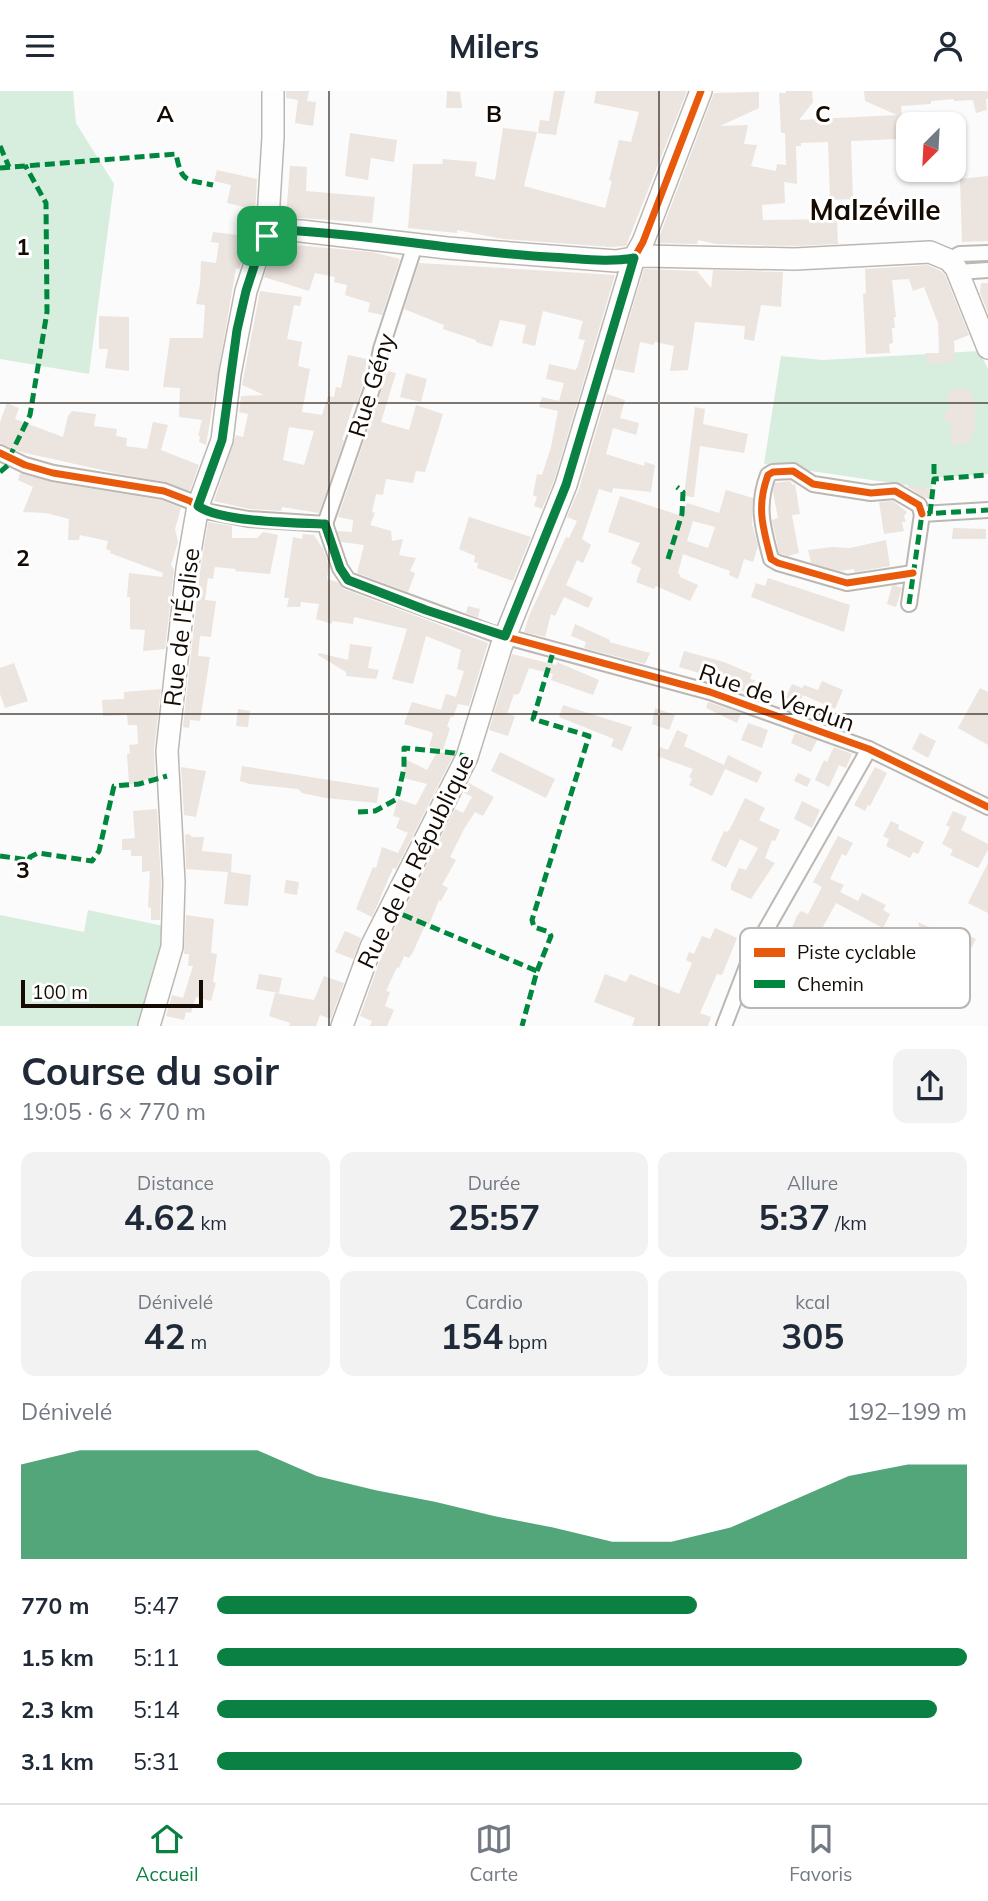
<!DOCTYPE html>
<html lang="fr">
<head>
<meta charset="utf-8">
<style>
  body { margin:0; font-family:Mulish,sans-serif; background:#f2f2f3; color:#1f2937; height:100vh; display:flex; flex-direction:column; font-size:26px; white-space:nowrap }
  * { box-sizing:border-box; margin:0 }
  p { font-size:23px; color:#747a83 }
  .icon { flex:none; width:38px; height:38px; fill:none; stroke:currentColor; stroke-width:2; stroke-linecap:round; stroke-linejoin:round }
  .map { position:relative; height:935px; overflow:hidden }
  .sheet { display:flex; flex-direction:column; background:#fff; flex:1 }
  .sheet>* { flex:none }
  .needle { width:46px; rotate:204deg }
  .fabs { position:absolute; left:896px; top:21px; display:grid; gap:14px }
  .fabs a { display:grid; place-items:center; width:70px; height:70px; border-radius:14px; background:#fff; box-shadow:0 2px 5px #0004; font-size:35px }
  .scale { position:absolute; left:21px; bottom:18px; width:182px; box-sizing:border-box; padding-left:7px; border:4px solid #150b03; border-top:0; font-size:19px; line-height:24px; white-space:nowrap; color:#150b03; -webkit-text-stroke:5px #fff; paint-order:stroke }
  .pin { position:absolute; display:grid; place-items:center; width:60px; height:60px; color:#fff; margin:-30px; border-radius:14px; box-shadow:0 4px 10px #0006 }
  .round { display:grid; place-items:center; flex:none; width:74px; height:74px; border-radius:14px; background:#f2f2f3 }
  .headline { display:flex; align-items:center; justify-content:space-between; height:119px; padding:0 21px }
  h1 { font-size:38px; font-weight:700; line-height:52px }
  .figures { display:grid; grid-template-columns:repeat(3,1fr); gap:10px; height:119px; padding:7px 21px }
  .figures div { display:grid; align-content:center; border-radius:14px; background:#f2f2f3; text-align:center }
  .figures b { font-size:35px; font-weight:700 }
  .figures small { font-size:19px; font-weight:400 }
  .figures p { font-size:19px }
  .chart { height:196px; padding:14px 21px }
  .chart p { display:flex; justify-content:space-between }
  .chart svg { width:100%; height:126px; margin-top:7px; fill:#0b8043; opacity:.7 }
  ul { padding:0 21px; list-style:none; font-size:23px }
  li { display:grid; grid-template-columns:112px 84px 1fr; align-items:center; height:52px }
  li i { height:18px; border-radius:9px; background:#0b8043 }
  header { display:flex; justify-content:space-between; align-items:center; height:91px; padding:0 21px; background:#fff; font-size:32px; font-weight:700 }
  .tabs { display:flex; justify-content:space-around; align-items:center; height:98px; border-top:2px solid #e0e1e3; background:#fff; font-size:19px; color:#747a83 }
  .tabs a { display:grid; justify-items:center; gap:4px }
  .tabs .on { color:#0b8043 }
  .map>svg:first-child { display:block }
</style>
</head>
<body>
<header><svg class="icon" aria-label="menu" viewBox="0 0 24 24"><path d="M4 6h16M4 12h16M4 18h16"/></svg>Milers<svg class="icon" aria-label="person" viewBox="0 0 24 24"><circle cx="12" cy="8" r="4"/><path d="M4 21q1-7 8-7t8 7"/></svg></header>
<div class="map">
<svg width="988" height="935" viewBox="0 0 988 935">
  <rect width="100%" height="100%" fill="#fbfbfb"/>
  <!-- green -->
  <g fill="#d7edde">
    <path d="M0 0H73L76 32 114 93 89 283 0 268Z"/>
    <path d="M979 260 988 278V383L932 387V398L764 373 781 265 823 269Z"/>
    <path d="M88 819 168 836 142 935H0V824L84 841Z"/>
  </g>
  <!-- building -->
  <g fill="#ece4de" fill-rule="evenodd">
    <path d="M286 0H309L307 10 316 11 313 35 295 32 298 9 286 7Z"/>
    <path d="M447 0 460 1 462 17H446Z"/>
    <path d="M554 0H565L556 44 538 42 540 29 549 30Z"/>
    <path d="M596 0H687L626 155 610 156 503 148 457 139V142L408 137 413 73H443L442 68 477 71 475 85 495 89 503 37 537 41 524 95 605 117 612 90 609 89 619 49 631 51 639 21 594 12Z"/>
    <path d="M786 0H812L813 11 799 29 897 24 865 10 864 0H988V8H986L987 19 976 22 973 9 954 10V8L931 10V13L901 15 903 46 908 45V66L899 68 898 48 851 50 853 108 830 109 828 51 801 52V55H796L797 93 784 91 785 112 762 114 763 129 837 128 838 153 795 155 716 153 698 149 697 153 657 152 714 2 759 1V17L720 35 748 34 744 53 757 54 751 75 776 80 777 73 786 74 785 42H781L779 2H786Z"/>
    <path d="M350 42 397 49 394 71 371 67 368 89 345 85Z"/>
    <path d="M290 75 307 76 306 100 375 106 372 132 286 126Z"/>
    <path d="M217 79 257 88 254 140 250 147 239 178 236 177 206 354 199 351 200 345H198L202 329 179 326 180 297 163 296 170 247H203L205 214 196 213 200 193 201 170 216 172 219 152 211 151 213 141 238 144 244 116 227 112 231 94 214 90Z"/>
    <path d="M988 85V150L962 151 960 88Z"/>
    <path d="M284 153 372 161 400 168 382 224 368 221 370 212 345 204 347 194 334 191 335 186 315 182 309 200 264 186 274 157Z"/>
    <path d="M419 172 615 184 554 390 542 418 534 415 537 406 533 404 537 383 542 384 551 356 558 320 539 316 542 306 559 310 564 292 546 288 549 273 575 279 577 277 585 249 578 248 583 230 543 220 535 255 522 252 526 234 500 229 492 256 476 251V249L443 238 444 234 404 218Z"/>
    <path d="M928 174 941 180 945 184 969 244 954 250 955 271 927 273 926 262H939L938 232 924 196 913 200 909 188 892 189 896 226H894L895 237H892L893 252 889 253 890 262 866 263 863 203 866 202 865 178Z"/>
    <path d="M644 178 697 180 711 197 713 179 783 181 781 216 761 214 754 250 744 248 745 235 695 231 688 279 670 280 674 255 655 251 654 254 640 251 634 282 614 278Z"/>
    <path d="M981 192H988V222L980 202Z"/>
    <path d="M260 200 302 206 300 215 294 214 287 248 302 251 298 275 310 278 302 321 322 324 328 305 334 306 336 296 341 297 348 264 367 268 363 293 357 312 354 311 342 349H344L319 422 282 416 281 420 249 418 214 410 236 344 243 346 248 323 239 321 241 305 264 304 242 294ZM289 336 314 340 304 374 283 369Z"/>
    <path d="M99 225 129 226V280L105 277 108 258H99Z"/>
    <path d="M388 280 396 282 381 331 409 339 416 314 443 323 425 381 416 380 413 392 386 388 383 404 376 403 372 421 375 422 370 434 391 440 392 450 403 448 399 464 416 467 410 480 415 482 408 501 357 482 364 454 341 451 337 440 352 441 353 429 338 426Z"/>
    <path d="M406 282 427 288 421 311 400 306Z"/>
    <path d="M970 298 975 316V341H971V351L952 355 950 332 942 327 949 318 948 299Z"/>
    <path d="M607 303 625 309 620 327 639 332 636 344 613 337 606 363 644 375 645 371 655 374 651 401 613 397 612 402 599 398 582 448 591 454 583 472 577 469 566 494 593 507 588 517 564 506 555 525 551 523 545 546 524 541 529 525 566 446 569 447 577 430 567 426 579 398Z"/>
    <path d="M7 312 19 317 15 328 63 346 68 325 72 320 96 323 94 335 117 338 116 345 127 347 126 355 147 358 153 331 168 334 161 359 199 374 190 400 166 391 120 383 21 361 2 353 0 352V331Z"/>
    <path d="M695 316 705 318 703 333 748 343 744 362 700 355 694 406 684 405Z"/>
    <path d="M20 382 51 391 161 409 181 417 175 438 178 451 171 474 174 479 165 558 143 560 145 539 130 538V506H127L129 482 162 486 163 482 110 462 111 460 106 458 108 450 80 444 79 449H68L69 428 46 422 23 421 33 396 18 389Z"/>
    <path d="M790 390 793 394 795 393 800 423 792 424 799 462 788 465 779 462 772 429 778 427 773 401 775 392Z"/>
    <path d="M908 394 932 398 931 408 925 407 908 396Z"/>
    <path d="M726 399 753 407 752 433 758 455 753 471 744 468 738 488 729 484 730 480 683 463 678 482 680 484V486L698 494 690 510 656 495 654 498 636 491 641 477 631 472 640 452 608 441 620 405 682 425 687 412 719 422ZM693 430 715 436 708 457 687 450Z"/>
    <path d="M893 410 907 421 904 425 906 431H902L904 440 884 443 879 411Z"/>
    <path d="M469 426 531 446 513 490 477 477 478 472 474 471 475 465 459 458Z"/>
    <path d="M208 431 232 435V447H257L263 441 278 444 270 483 235 480 236 478 215 476 213 488 208 487 205 509 216 510 211 546 200 545 198 565 210 566 200 630 190 629 189 637 183 636 200 480Z"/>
    <path d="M953 437 986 438V448H952Z"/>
    <path d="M303 443 314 444 323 458 329 475 327 488 338 491 344 498 488 552 469 615 458 613 453 626 451 625 447 635 450 637 443 659 429 655 433 643 431 641 404 633 412 611 441 619 446 603 456 606 464 580 457 578 461 559 426 545 413 593 392 588 407 538 354 526 353 533 332 530V533L316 528 319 513 301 511 300 516H287L289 507H284L293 446 302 448Z"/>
    <path d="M886 449 890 475 855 481 854 478 839 480 811 472 808 459 832 456 850 457Z"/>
    <path d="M768 487 850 514 844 541 751 506 756 492 765 495Z"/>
    <path d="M895 494 902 497 896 516 887 513 892 495Z"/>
    <path d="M468 515 480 518 478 527 466 522Z"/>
    <path d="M575 533 610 549 609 551 650 562 645 573 584 557 586 551 571 545Z"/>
    <path d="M350 553 372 556 368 577 379 579 376 588 346 585V581L318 564 319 562 348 569Z"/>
    <path d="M684 560 724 571 752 583 750 588 755 589 751 600 745 601 732 596 733 594 730 591 679 576Z"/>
    <path d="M512 563 556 574 557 571 599 589 593 604 551 589 553 583 529 577 520 601 517 604 514 603 507 623 515 625 508 645 489 639Z"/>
    <path d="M14 572 28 610 5 617 0 603V577Z"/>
    <path d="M822 590 843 599 835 618 803 604 795 621 782 615 792 593 802 597 804 594 818 599Z"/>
    <path d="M980 597 988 601V654L958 637Z"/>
    <path d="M161 598 154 659 155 685 136 693H129L127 663 130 662 129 654 138 653 137 634H128L127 624 103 625 102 609 124 608V601Z"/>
    <path d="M708 611 741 622 737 632 706 617Z"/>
    <path d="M563 614 632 636 622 660 611 655 614 648 559 626Z"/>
    <path d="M655 617 675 624 669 639 652 633Z"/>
    <path d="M238 618 250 620 248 636 236 635Z"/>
    <path d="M748 632 768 639 762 657 741 649Z"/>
    <path d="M677 639 688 644 684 655 724 674 728 664 762 681 757 692 725 678 712 705 689 694 692 688 689 686 693 678 657 665 660 656 668 659Z"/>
    <path d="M795 642 817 649 811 661 791 652Z"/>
    <path d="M920 642 936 650 928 667 912 658Z"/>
    <path d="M834 656 852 663 846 677 839 674 829 696 815 689 824 669 827 671Z"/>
    <path d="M437 661 454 663 396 778 393 777 372 826 356 818 373 776 376 777 382 756 398 762 408 742 396 737 400 727 393 725 398 708 416 714 427 693 403 687 405 668 427 679Z"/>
    <path d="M500 661 555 688 546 707 491 680Z"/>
    <path d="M242 675 379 697 377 712 326 707 302 702 298 698 250 693 240 690Z"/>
    <path d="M181 676 206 680 196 726 184 724Z"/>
    <path d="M875 676 887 682 870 715 868 714 865 720 854 714Z"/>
    <path d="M798 682 811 688 807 696 794 690Z"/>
    <path d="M469 692 494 706 483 725 475 721 464 738 450 766 456 769 442 794 448 797 441 810 439 809 429 834 426 832 413 861 409 867 404 865 399 877 397 876 386 900 390 901 385 915 394 919 387 935H370L372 930 360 925 383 861 455 718 463 722 472 706 464 702Z"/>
    <path d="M745 707 765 717 759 729 780 739 775 750 772 749 765 767 775 772 751 808 731 799V794L739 777 746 779 758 757 740 748 726 777 711 769 724 740 727 741 730 738Z"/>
    <path d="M802 710 820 719 812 737 794 728Z"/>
    <path d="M157 718 161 791 160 829H151V817L148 816 150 780 142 781V765H131V759H122V748L135 747 133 720Z"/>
    <path d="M953 720 967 726 961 739 988 753V759L978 777 950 764 953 759 942 753 950 736 946 734Z"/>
    <path d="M891 730 899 734 898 738 924 751 918 763 913 761 910 767 886 755 889 748 883 745Z"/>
    <path d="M189 743 192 746H204L202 760 232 763 231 781 251 784 248 815 224 813 228 781 186 778 185 744Z"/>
    <path d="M838 745 853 752 846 765 842 763 830 788 844 794 840 801 858 810 862 802 886 814 883 819 890 823 883 837 836 812 814 852 808 850 799 867 793 864 774 895 761 887 777 857 782 860 797 825 801 820 808 823 822 796 813 791Z"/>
    <path d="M988 772V822L968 812Z"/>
    <path d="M286 789 299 791 297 804 284 802Z"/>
    <path d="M186 824 214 828 211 862 217 863 213 891 216 892 211 910 196 906 191 922 186 921 184 929 166 925 172 904 183 907 193 875H188L189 863H184Z"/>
    <path d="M918 831 931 837 933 846 925 861 908 853 915 840 920 838Z"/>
    <path d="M715 837 737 847 722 884 717 883 700 922 711 926 708 935H632L635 927 594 911 605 883 626 891 630 883 679 903 692 872 686 869 689 861 694 863 702 845 710 848Z"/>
    <path d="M345 840 361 847 353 868 335 861Z"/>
    <path d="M962 841 976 848 959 881 970 887 964 900 936 886Z"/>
    <path d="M259 883 282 887 279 902 256 898Z"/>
    <path d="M324 885 344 892 331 928 320 924 316 935H289L290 932 269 925 275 902 314 909Z"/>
  </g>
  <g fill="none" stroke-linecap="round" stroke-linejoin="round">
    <!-- minor casing -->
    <g stroke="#bdb7b2" stroke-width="18">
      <g id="minor">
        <path d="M949 169 960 163 988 162"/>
        <path d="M958 181 988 179"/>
        <path d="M0 362 25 374 53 382 164 400 190 410 205 420 248 428 325 433"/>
        <path d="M325 433 340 477 348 489 492 542 710 601 869 658 988 716"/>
        <path d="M325 433 375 289 381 258 415 154"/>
        <path d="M913 482 847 492 778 472 771 468C763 437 756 416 768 384L773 381 793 380 813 393 871 402 895 400 919 414 922 423"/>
        <path d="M909 513 922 423 988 419"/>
        <path d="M724 935 751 865 869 658"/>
      </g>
    </g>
    <!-- secondary casing -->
    <g stroke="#bdb7b2" stroke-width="24">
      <g id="secondary">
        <path d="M267 145 283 139 301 140 447 157 616 170 644 165 795 168 930 161 949 169 956 177 988 257"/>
        <path d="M149 935 172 856 174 791 167 660 187 478 198 415 222 349 230 283 246 200 262 151 267 145 273 46V0"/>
        <path d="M342 935 371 856 467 666 501 556 566 394 634 167 643 151 701 0"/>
      </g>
    </g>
    <!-- minor -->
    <use href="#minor" stroke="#fefefe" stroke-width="14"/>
    <!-- secondary -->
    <use href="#secondary" stroke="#fefefe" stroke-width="21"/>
    <!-- quiet -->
    <g stroke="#00873e" stroke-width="5" stroke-dasharray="10 5" stroke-linecap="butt">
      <path d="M0 55 9 76"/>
      <path d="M0 77 176 63C182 93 186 88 213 94"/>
      <path d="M9 367 30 324 47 221 46 112 25 74"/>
      <path d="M934 373V388"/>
      <path d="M0 381 14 369"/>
      <path d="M930 423 934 388 988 384"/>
      <path d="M668 468 682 423 683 401 677 396"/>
      <path d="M909 513 922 423 988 419"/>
      <path d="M358 721 375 720 397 708 404 677V657L454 662 467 666"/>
      <path d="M0 765 29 769 30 766 38 762 92 770 99 760 114 695 139 693 167 685"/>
      <path d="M389 818 537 880 522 935"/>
      <path d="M537 880 551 845 549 841 534 836 532 829 589 645 533 628 554 558"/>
    </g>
    <!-- cycleway casing -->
    <g stroke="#fff" stroke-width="11">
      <g id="cycleway">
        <path d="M634 167 643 151 701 0"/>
        <path d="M0 362 25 374 53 382 164 400 190 410 205 420 248 428 325 433 340 477 348 489 492 542 710 601 869 658 988 716"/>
        <path d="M913 482 847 492 778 472 771 468C763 437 756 416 768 384L773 381 793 380 813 393 871 402 895 400 919 414 922 423"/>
      </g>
    </g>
    <!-- cycleway -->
    <use href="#cycleway" stroke="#e8590c" stroke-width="7"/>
  </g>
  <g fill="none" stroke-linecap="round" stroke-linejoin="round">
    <!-- route casing -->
    <g stroke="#fff" stroke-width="14">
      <path id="route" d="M283 139C372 143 460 161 549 166 577 167 606 172 634 167L566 394 505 545 426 519 348 489 340 477 325 433C296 432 220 431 198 415L222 349 237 239 246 200 262 151 267 145Z"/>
    </g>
    <!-- route -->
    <use href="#route" stroke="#0b8043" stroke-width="9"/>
  </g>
  <!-- grid -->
  <path fill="none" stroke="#150b03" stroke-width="2" stroke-opacity="0.55" d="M329 0V935M659 0V935M0 312H988M0 623H988"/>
  <g text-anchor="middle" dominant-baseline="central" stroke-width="6" stroke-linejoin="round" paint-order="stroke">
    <!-- street labels -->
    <g font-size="24" fill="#150b03" stroke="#fff">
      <text transform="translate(371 294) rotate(-73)">Rue Gény</text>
      <text transform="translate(181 536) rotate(-83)">Rue de l'Église</text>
      <text transform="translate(777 606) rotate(19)">Rue de Verdun</text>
      <text transform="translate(415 770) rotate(-64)">Rue de la République</text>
    </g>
    <!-- quarter labels -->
    <g font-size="28" font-weight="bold" fill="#150b03" stroke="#fff">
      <text x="875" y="118">Malzéville</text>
    </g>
  </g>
  <!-- legend -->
  <rect x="740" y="837" width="230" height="80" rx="10" fill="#fff" stroke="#b9b6b3" stroke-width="2"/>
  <rect x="754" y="857" width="31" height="9" fill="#e8590c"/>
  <rect x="754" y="889" width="31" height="8" fill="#00873e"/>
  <g font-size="19" fill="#150b03">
    <text x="797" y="868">Piste cyclable</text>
    <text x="797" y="900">Chemin</text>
  </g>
  <g font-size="23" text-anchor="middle" font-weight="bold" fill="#150b03" stroke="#fff" stroke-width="6" stroke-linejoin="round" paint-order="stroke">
    <text x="165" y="31">A</text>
    <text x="494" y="31">B</text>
    <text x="823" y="31">C</text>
    <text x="23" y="164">1</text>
    <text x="23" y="475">2</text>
    <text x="23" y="787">3</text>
  </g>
</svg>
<div class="fabs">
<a><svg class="needle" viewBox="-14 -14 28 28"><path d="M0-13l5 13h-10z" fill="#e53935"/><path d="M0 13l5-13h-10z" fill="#747a83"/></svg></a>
</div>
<div class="scale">100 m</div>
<div class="pin" style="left:267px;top:145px;background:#1e9e55"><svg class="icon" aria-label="arrive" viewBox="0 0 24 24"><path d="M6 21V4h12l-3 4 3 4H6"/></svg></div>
</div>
<section class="sheet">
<div class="headline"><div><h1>Course du soir</h1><p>19:05 · 6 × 770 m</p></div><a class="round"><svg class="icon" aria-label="share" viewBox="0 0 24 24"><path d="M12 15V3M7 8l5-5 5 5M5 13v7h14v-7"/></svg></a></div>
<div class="figures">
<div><p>Distance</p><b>4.62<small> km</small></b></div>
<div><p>Durée</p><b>25:57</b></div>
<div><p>Allure</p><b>5:37<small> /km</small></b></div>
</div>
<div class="figures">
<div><p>Dénivelé</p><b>42<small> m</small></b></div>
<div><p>Cardio</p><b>154<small> bpm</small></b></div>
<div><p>kcal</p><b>305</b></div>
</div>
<div class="chart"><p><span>Dénivelé</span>192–199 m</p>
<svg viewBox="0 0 160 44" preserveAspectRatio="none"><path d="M0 44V11L10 6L20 6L30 6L40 6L50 15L60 20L70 24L80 29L90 33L100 38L110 38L120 33L130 24L140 15L150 11L160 11V44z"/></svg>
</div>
<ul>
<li><b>770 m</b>5:47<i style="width:64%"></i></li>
<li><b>1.5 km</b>5:11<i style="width:100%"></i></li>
<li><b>2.3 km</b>5:14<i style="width:96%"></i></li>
<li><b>3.1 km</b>5:31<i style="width:78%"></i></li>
</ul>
</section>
<nav class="tabs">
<a class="on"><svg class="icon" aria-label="home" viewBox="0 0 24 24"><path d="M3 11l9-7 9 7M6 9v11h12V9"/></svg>Accueil</a>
<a><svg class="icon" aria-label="map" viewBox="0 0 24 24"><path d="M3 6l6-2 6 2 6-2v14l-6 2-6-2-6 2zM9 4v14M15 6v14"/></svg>Carte</a>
<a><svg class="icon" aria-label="saved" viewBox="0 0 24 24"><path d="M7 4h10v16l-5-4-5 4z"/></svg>Favoris</a>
</nav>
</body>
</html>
